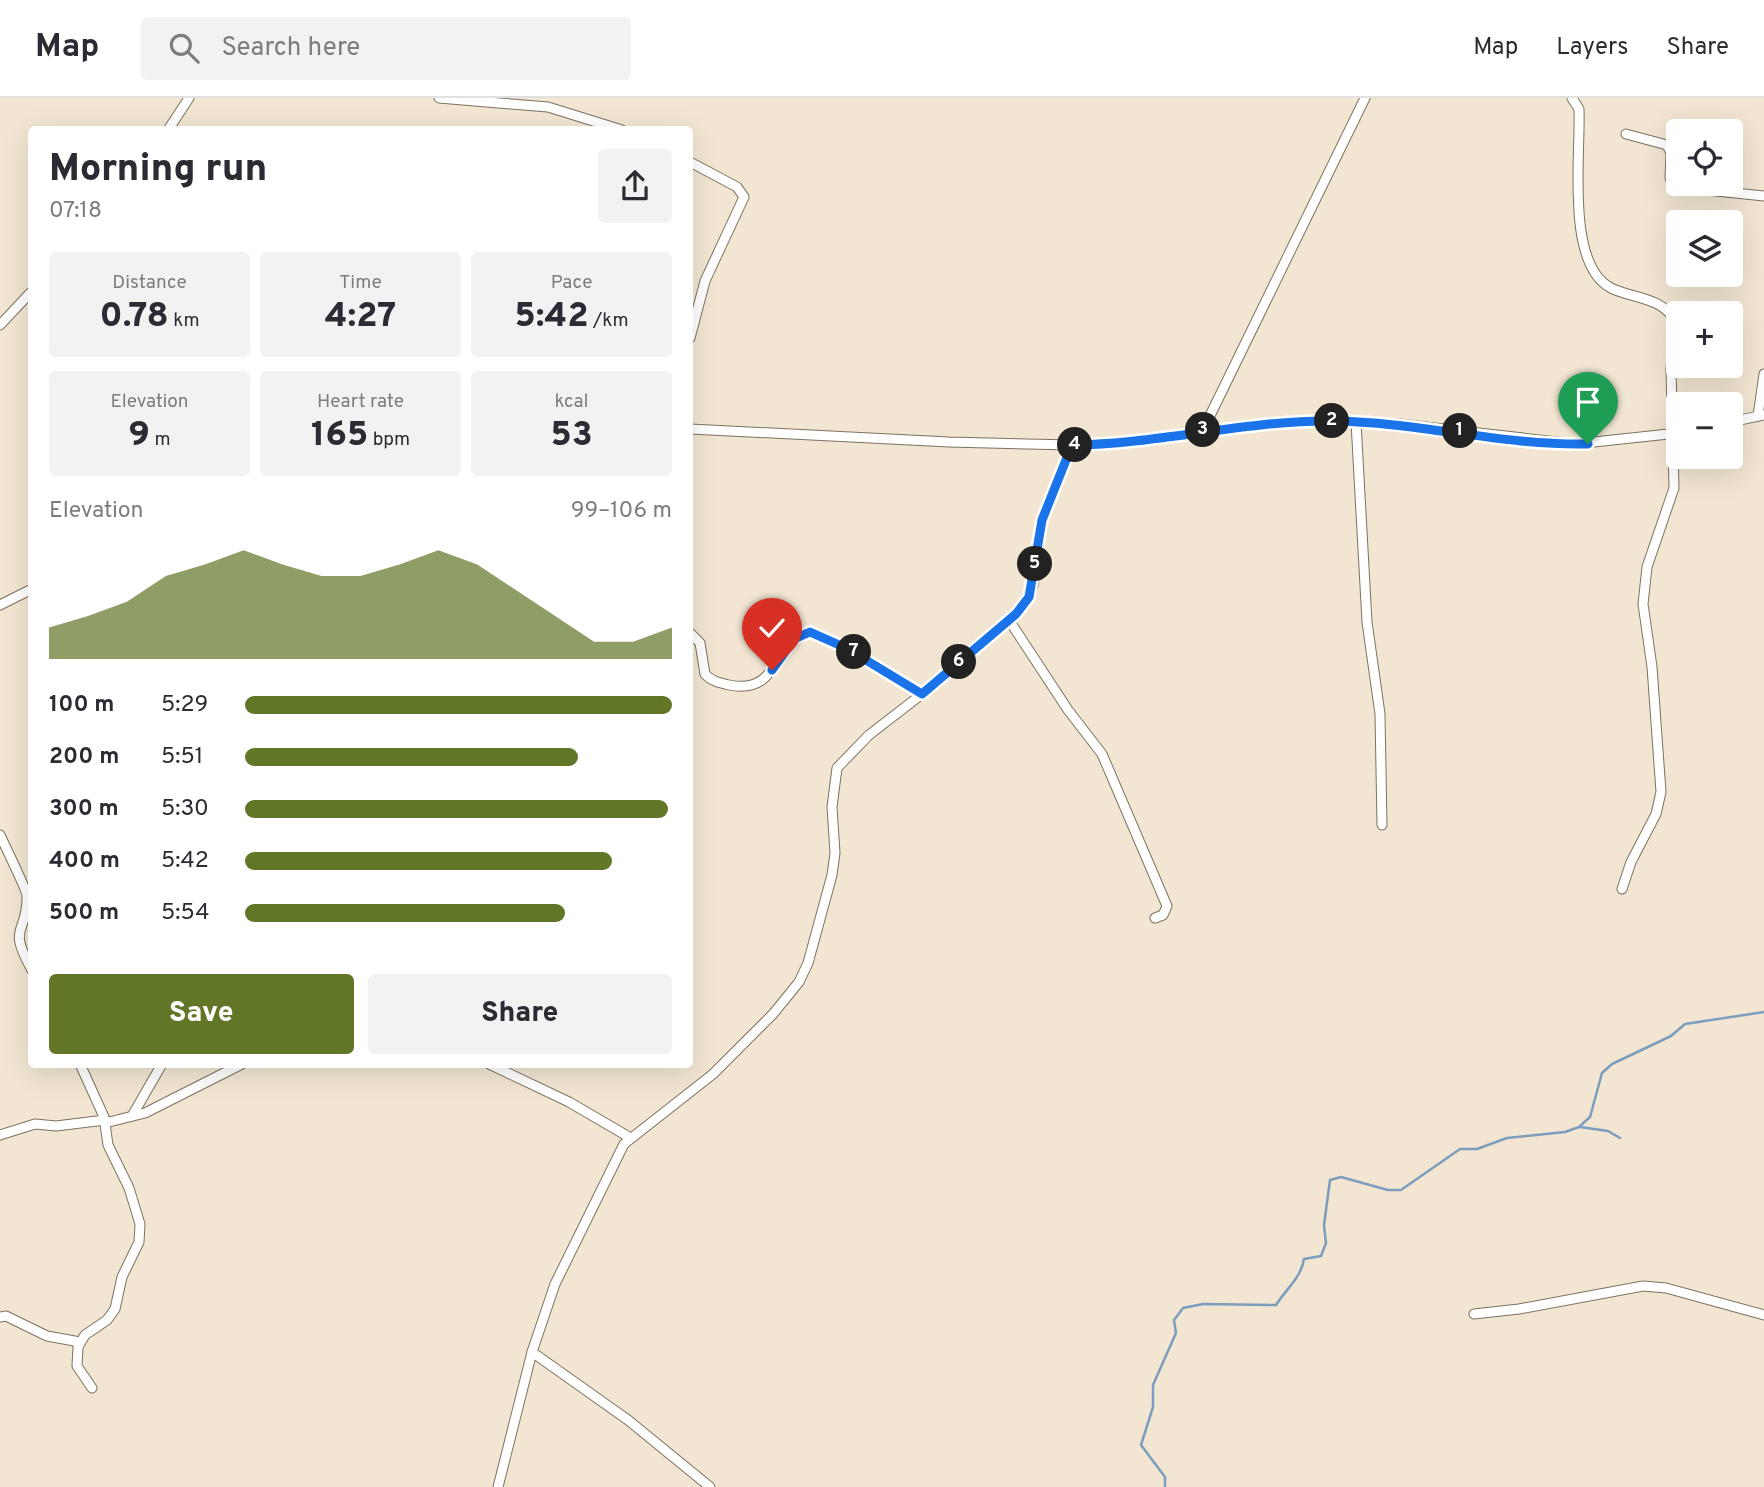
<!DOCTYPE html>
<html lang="en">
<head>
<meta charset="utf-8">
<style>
  body { margin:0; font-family:Overpass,sans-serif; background:#f2f2f3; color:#2b2b33; height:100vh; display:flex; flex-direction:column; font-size:26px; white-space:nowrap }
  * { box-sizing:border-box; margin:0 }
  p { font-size:23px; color:#7c7c81 }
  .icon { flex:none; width:38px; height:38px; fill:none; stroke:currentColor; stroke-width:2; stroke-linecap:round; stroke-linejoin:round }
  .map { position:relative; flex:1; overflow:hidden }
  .sheet { position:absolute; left:28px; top:28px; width:665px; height:942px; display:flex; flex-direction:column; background:#fff; border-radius:7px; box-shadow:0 7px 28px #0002 }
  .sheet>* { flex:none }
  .buttons { position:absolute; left:1666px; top:21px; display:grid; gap:14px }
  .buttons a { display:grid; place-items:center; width:77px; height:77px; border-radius:7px; background:#fff; box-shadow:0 7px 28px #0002; font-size:35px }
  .pin { position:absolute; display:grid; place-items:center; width:60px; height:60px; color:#fff; margin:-72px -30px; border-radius:50% 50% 50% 0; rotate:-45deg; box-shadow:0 0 7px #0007 }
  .pin .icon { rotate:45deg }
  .km { position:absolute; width:35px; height:35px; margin:-18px; border-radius:50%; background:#222; color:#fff; font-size:19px; line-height:35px; text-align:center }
  .round { display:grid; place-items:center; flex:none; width:74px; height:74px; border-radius:7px; background:#f2f2f3 }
  .head { display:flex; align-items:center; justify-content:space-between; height:119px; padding:0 21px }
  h1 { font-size:38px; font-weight:800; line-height:52px }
  .stats { display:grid; grid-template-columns:repeat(3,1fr); gap:10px; height:119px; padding:7px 21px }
  .stats div { display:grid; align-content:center; border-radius:7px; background:#f2f2f3; text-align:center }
  .stats b { font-size:35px; font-weight:800 }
  .stats small { font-size:19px; font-weight:400 }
  .stats p { font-size:19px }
  .chart { height:196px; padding:14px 21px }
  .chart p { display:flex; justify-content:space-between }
  .chart svg { width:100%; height:126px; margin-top:7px; fill:#617626; opacity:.7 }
  .action { display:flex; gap:14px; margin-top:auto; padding:14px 21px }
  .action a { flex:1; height:80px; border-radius:7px; background:#617626; color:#fff; font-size:28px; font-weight:800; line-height:80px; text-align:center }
  .action a+a { background:#f2f2f3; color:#2b2b33 }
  ul { padding:0 21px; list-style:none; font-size:23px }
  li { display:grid; grid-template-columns:112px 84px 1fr; align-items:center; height:52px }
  li i { height:18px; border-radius:9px; background:#617626 }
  header { display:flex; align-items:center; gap:42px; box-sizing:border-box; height:98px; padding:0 35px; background:#fff; border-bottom:2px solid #e1e1e2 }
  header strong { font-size:33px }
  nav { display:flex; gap:38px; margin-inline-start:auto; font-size:24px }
  .search { width:490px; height:63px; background:#f2f2f3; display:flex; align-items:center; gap:18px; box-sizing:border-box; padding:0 24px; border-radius:7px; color:#7c7c81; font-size:26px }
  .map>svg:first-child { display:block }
</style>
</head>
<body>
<header>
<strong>Map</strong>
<div class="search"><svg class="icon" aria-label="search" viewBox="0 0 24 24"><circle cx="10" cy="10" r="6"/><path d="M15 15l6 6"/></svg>Search here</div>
<nav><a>Map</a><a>Layers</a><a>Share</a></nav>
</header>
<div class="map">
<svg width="1764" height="1389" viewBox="0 0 1764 1389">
  <rect width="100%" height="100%" fill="#f2e6d2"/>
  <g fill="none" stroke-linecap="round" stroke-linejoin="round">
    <!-- stream -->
    <g stroke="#7c9dbd" stroke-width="2.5">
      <path d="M1580 1029 1608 1033 1620 1040"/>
      <path d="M1165 1389V1379L1141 1347 1153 1309V1287L1176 1235 1174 1222 1183 1210 1203 1206 1276 1207C1286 1191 1301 1180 1304 1161L1321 1158 1326 1145 1324 1127 1330 1082 1341 1079 1388 1092H1401L1460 1051H1477L1507 1040 1565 1034 1579 1029 1590 1019 1602 975 1612 966 1671 938 1685 926 1764 914"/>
    </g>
    <!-- minor casing -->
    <g stroke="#7c7260" stroke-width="11">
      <g id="minor">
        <path d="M439 0 548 9 622 32"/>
        <path d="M1572 0 1579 11C1581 55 1565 166 1611 190 1633 201 1664 199 1675 224L1671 271 1674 390 1647 469 1643 506 1652 569 1661 694 1656 716 1631 764 1622 791"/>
        <path d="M168 32 189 0"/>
        <path d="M1626 36 1667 47 1671 55 1670 80 1687 90 1764 98"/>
        <path d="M690 64 737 89 744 99 705 183 690 240"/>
        <path d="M0 227 32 193"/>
        <path d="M1758 318 1764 276"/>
        <path d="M1356 324 1367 524 1380 616 1382 727"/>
        <path d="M1731 324 1763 317"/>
        <path d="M690 331 949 344 1072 347 1114 345 1261 326 1316 323 1400 326 1575 346 1678 335"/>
        <path d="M1203 332 1365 0"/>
        <path d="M0 507 32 491"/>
        <path d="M1009 522 1068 612 1102 656 1167 808 1163 817 1155 820"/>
        <path d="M690 535 700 545 705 576C711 583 720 585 729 587 783 598 773 537 810 535L846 550 922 596"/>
        <path d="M0 737C4 746 27 792 27 798 28 837 6 826 32 872"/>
        <path d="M80 966 104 1019 108 1047 129 1090 140 1126 139 1144 122 1179 115 1211 107 1222 85 1237 78 1249 77 1268 92 1290"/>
        <path d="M489 966 569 1004 629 1039"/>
        <path d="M132 1018 162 966"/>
        <path d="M105 1025 145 1015 242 966"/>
        <path d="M0 1037 35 1026 56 1028 105 1022"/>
        <path d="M1474 1216 1519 1211 1643 1188 1666 1190 1764 1217"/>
        <path d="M0 1219 6 1218 47 1238 80 1244"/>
        <path d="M532 1254 628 1322 710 1389"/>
        <path d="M498 1389 532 1254 555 1186 624 1046 713 976 773 916 799 884 808 865 832 777 835 755 832 709 837 670 869 637 922 596 1020 512 1033 488 1042 422 1072 347"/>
      </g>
    </g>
    <!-- minor -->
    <use href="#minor" stroke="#fff" stroke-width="9"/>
  </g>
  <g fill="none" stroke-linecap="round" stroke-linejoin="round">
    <!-- route casing -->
    <g stroke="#fff" stroke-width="14">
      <path id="route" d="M772 572 794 541 810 534 846 550 922 596 1016 516 1029 499 1042 422 1072 347C1160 346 1245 322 1333 323 1419 324 1504 348 1588 346"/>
    </g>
    <!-- route -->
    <use href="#route" stroke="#1a73e8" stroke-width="9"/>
  </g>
</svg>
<div class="buttons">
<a><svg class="icon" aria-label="locate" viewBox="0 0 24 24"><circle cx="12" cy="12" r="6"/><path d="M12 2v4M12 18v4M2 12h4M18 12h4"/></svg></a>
<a><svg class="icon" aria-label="layers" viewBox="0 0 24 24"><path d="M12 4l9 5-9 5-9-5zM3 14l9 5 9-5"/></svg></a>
<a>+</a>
<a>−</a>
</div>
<div class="pin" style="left:1588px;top:346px;background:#1e9e55"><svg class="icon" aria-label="arrive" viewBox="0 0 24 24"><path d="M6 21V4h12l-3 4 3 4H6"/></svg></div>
<div class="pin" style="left:772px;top:572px;background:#d93025"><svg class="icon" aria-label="check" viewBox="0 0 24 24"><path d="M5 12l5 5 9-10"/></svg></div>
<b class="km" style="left:1460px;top:333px">1</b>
<b class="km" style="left:1332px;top:323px">2</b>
<b class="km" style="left:1203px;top:332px">3</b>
<b class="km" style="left:1075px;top:347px">4</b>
<b class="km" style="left:1035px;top:466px">5</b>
<b class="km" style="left:959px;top:564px">6</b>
<b class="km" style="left:854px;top:554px">7</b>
<section class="sheet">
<div class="head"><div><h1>Morning run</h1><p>07:18</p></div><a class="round"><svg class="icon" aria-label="share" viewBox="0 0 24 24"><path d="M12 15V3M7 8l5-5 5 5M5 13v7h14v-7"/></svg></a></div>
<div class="stats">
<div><p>Distance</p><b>0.78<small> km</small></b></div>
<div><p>Time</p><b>4:27</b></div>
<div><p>Pace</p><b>5:42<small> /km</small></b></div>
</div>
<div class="stats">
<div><p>Elevation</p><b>9<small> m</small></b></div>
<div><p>Heart rate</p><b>165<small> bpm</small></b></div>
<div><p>kcal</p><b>53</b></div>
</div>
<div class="chart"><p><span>Elevation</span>99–106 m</p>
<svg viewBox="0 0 160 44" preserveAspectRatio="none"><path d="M0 44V33L10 29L20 24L30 15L40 11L50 6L60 11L70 15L80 15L90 11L100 6L110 11L120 20L130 29L140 38L150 38L160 33V44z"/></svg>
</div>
<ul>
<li><b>100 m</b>5:29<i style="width:100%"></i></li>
<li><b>200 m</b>5:51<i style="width:78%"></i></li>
<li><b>300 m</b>5:30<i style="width:99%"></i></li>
<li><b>400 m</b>5:42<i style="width:86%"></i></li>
<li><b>500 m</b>5:54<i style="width:75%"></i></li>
</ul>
<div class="action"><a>Save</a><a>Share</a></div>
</section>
</div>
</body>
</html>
